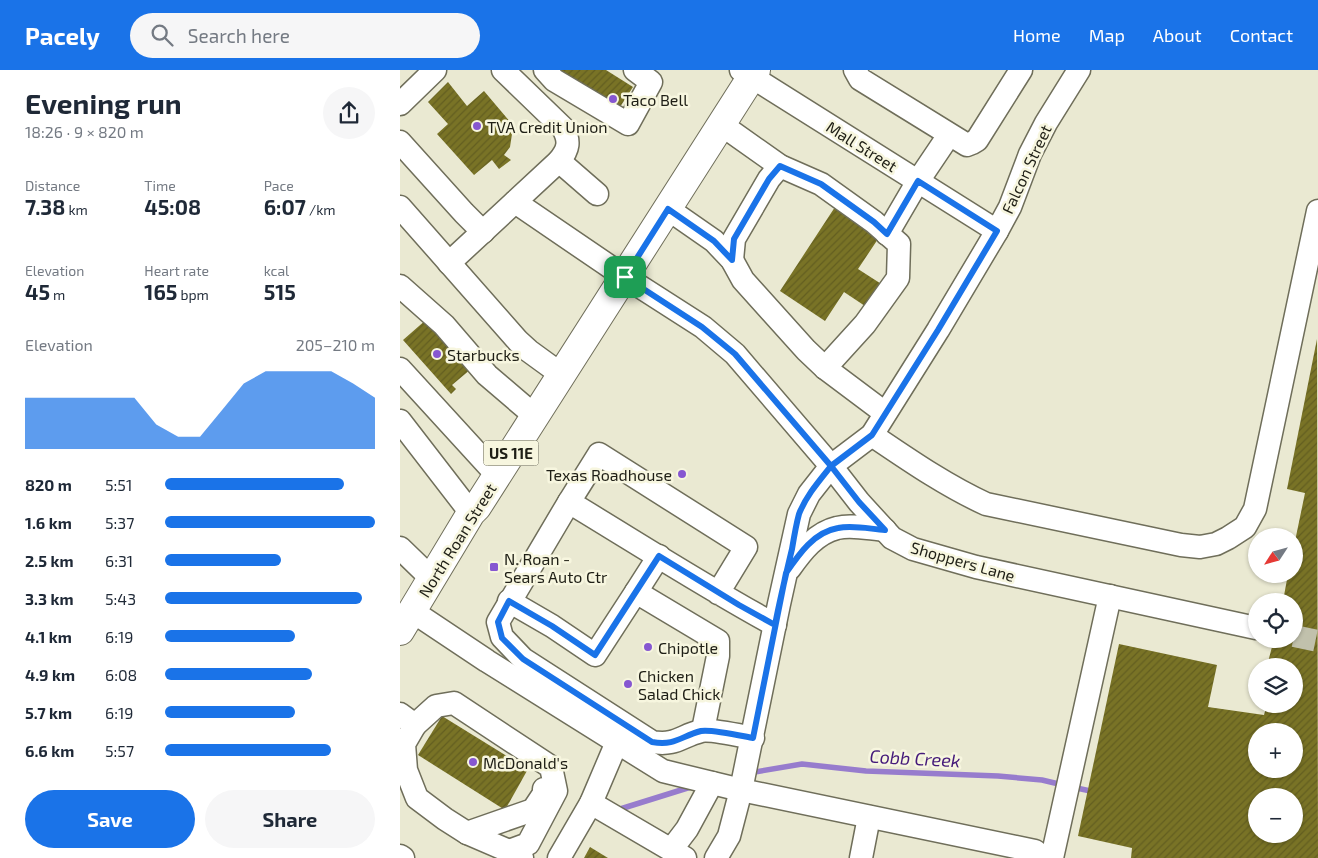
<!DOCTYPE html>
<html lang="en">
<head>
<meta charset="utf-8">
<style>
  body { margin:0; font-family:"Exo 2",sans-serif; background:#f6f6f7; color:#1f2937; height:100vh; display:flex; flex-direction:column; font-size:19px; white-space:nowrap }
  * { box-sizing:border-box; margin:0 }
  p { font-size:16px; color:#747a83 }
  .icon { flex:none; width:28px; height:28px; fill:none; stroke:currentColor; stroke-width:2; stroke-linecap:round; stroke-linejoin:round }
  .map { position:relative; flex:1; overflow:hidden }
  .side { display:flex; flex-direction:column; background:#fff; width:400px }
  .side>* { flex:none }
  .needle { width:32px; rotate:234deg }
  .buttons { position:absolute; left:848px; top:458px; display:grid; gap:10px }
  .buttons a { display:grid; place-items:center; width:55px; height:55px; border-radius:50%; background:#fff; box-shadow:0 1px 4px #0004; font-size:25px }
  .pin { position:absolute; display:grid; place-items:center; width:42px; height:42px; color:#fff; margin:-21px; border-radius:10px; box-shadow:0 2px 8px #0006 }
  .round { display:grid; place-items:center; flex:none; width:52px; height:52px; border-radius:26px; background:#f6f6f7 }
  .headline { display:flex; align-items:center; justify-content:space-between; height:85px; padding:0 25px }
  h1 { font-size:28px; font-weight:700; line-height:38px }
  .figures { display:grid; grid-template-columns:repeat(3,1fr); gap:8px; height:85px; padding:5px 25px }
  .figures div { display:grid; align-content:center }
  .figures b { font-size:21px; font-weight:700 }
  .figures small { font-size:14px; font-weight:400 }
  .figures p { font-size:14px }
  .chart { height:140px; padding:10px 25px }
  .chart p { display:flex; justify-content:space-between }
  .chart svg { width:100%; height:90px; margin-top:5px; fill:#1a73e8; opacity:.7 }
  .button { display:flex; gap:10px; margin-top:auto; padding:10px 25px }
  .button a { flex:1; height:58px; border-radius:30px; background:#1a73e8; color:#fff; font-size:20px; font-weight:700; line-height:58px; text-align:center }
  .button a+a { background:#f6f6f7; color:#1f2937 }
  ul { padding:0 25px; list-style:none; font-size:16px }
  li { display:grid; grid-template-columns:80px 60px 1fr; align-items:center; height:38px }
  li i { height:12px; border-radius:6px; background:#1a73e8 }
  header { display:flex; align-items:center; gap:30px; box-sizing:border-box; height:70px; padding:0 25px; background:#1a73e8; color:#fff }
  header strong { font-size:24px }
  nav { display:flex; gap:28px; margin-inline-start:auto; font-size:18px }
  .search { width:350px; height:45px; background:#f6f6f7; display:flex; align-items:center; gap:12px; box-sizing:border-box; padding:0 18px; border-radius:28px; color:#747a83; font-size:19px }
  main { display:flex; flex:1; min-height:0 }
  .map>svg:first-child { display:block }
</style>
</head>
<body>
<header>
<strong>Pacely</strong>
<div class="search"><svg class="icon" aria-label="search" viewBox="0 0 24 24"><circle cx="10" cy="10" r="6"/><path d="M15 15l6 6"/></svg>Search here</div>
<nav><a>Home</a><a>Map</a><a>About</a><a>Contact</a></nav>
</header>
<main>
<section class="side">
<div class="headline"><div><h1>Evening run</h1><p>18:26 · 9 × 820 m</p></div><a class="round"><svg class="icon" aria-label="share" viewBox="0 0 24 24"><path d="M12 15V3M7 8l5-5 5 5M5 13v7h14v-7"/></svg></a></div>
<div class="figures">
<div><p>Distance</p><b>7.38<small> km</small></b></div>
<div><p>Time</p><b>45:08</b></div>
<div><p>Pace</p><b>6:07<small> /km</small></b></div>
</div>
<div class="figures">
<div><p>Elevation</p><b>45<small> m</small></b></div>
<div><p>Heart rate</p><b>165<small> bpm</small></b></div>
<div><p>kcal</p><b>515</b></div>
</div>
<div class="chart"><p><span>Elevation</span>205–210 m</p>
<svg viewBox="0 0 160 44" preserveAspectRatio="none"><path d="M0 44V19L10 19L20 19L30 19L40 19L50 19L60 32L70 38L80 38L90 25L100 12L110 6L120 6L130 6L140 6L150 12L160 19V44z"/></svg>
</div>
<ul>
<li><b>820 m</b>5:51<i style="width:85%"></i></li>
<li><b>1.6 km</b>5:37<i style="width:100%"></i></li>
<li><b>2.5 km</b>6:31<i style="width:55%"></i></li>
<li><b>3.3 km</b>5:43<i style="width:94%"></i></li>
<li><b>4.1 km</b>6:19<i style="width:62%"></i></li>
<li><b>4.9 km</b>6:08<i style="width:70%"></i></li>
<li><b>5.7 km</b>6:19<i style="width:62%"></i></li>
<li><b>6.6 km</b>5:57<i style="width:79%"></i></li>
</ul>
<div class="button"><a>Save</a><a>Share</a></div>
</section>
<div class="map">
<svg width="918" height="788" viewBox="0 0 918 788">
  <defs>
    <pattern id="building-hatch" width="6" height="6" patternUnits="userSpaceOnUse" patternTransform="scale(1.25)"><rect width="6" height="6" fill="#797326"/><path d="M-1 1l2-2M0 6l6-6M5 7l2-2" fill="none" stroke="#635e20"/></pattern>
  </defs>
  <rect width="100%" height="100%" fill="#eae9d2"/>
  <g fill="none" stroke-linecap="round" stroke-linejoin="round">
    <!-- stream -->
    <g stroke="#977ccd" stroke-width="5.5">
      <path d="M349 703 402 694 466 701 598 706 642 710 663 715"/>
      <path d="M672 717 695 722"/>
      <path d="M217 740 294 716"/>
    </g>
  </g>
  <!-- building -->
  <g fill="url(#building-hatch)" fill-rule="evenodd">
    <path d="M154 0H206L233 17 218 40Z"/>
    <path d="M48 12 67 36 84 21 112 54 106 58 112 64 110 77 104 85 111 90 99 99 92 90 74 105 37 64 48 54 28 32Z"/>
    <path d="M435 137 480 166 458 199 486 217 471 240 444 222 425 251 380 221Z"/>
    <path d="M27 249 71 299 52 315 56 319 51 324 3 270Z"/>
    <path d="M917 269 918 788H731L732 778 678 766 719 574 817 595 808 637 864 645 867 634H894V596H867L874 569H894V531H883L888 504H894V476L905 423 887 419ZM856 661H894V699H856ZM856 726H894V764H856Z"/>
    <path d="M42 646 128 699 105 740 18 685Z"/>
    <path d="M190 777 208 788H184Z"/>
  </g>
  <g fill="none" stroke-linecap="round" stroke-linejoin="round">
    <!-- minor-tunnel -->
    <path stroke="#c1c1ac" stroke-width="22" stroke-dasharray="22 11" stroke-linecap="butt" d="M894 566 918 571"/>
    <!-- minor casing -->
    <g stroke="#6f6e5a" stroke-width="25">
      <g id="minor">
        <path d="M145 0 154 10 228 54 251 12 235 0"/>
        <path d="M341 0 597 161"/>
        <path d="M455 0 460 9 567 75 572 73 577 70 621 0"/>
        <path d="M0 34 35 0"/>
        <path d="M322 55 380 96 421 114 474 152 499 174 498 208 465 254 425 298"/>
        <path d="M0 72 64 143 83 162"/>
        <path d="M159 91 197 124"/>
        <path d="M115 132 225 207 303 257 335 284 431 396 459 432 492 468 513 479 576 497 856 558"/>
        <path d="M0 137 118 271 129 281 162 305"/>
        <path d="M268 139 314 171 332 190 343 210 406 280 425 298 485 343"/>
        <path d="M487 164 518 111 549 65"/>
        <path d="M332 190 334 169 369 109 380 96"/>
        <path d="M49 193 159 91C169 79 170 71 163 58L103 0"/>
        <path d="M0 216 44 255 87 305 135 346"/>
        <path d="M0 299 97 405"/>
        <path d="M0 351 71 443"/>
        <path d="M472 365C509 390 545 415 586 434L781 475 800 477 816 474 828 468 845 457 855 439 918 141"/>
        <path d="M169 432 98 552 102 567 123 589 252 672C276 676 281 666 301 661 311 659 342 666 353 668"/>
        <path d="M0 478 32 509"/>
        <path d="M390 498C402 481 416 463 437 458 452 454 470 459 485 460"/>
        <path d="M236 522 259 486"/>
        <path d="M318 523 346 477 199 384 169 432C237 473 305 517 375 555"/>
        <path d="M109 531 152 556 195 585 236 522 318 571V586L303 660"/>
        <path d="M12 541 87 591 263 701 341 720 635 781 644 788"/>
        <path d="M0 644 15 655 4 674 6 700 17 728 45 749 67 763 109 781 122 788"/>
        <path d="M15 655 36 636 54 633 151 697 156 721 128 774 109 781"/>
        <path d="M191 733 285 788"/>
        <path d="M67 763 133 740 145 722 144 719"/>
        <path d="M271 780 287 759 312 713"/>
        <path d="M0 786 3 788"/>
        <path d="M159 788 191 733 217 672"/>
        <path d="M316 788 329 766 341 720 379 534 399 444 409 424 431 396 472 365 538 260 597 161 610 137 630 84 646 53 679 0"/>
        <path d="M461 788 469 747"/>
        <path d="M652 788 710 526"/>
      </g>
    </g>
    <!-- major casing -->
    <g stroke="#6f6e5a" stroke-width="30">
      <path id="major" d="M0 561 71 443 77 437 356 0"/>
    </g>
    <!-- minor -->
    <use href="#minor" stroke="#fff" stroke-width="22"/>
    <!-- major -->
    <use href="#major" stroke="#fff" stroke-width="28"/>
  </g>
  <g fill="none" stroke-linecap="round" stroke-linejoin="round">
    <!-- route casing -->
    <g stroke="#fff" stroke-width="10">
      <path id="route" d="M225 207 302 257 335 284 431 396C419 411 406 426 399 444 396 455 394 467 392 479 386 504 380 529 375 555L339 535 259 486 195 585 152 556 109 531 98 552 102 568 123 589 252 672C276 676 281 666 301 661 311 659 342 666 353 668L386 503C399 484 414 462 438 458 453 455 470 459 485 460L459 432 431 396 472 365 538 260 597 161 518 111 487 164 474 152 421 114 380 96 369 109 334 169 332 190 314 171 268 139 225 207"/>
    </g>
    <!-- route -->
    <use href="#route" stroke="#1a73e8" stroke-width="6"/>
  </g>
  <!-- markers -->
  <g fill="#8657d1" stroke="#f7f6df" stroke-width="2">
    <circle cx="213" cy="29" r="5"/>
    <circle cx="77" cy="56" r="5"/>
    <circle cx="37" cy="284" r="5"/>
    <circle cx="282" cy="404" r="5"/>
    <rect x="89" y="492" width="10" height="10" rx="2.5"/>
    <circle cx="248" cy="577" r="5"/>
    <circle cx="228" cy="614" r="5"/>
    <circle cx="73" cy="692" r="5"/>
  </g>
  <g text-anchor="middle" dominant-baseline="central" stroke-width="5" stroke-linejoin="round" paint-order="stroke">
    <!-- shield labels -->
    <rect fill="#f7f6df" stroke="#606052" stroke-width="1" x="83.5" y="370.5" width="55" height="25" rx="4"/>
    <g font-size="15" font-weight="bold" fill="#1f1f16">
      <text x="111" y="383">US 11E</text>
    </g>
    <!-- poi labels -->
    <g font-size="16" fill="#1f1f16" stroke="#f7f6df" text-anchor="start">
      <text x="223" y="29">Taco Bell</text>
      <text x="87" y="56">TVA Credit Union</text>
      <text x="47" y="284">Starbucks</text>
      <text x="272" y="404" text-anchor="end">Texas Roadhouse</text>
      <text x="104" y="488">N. Roan -<tspan x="104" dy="18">Sears Auto Ctr</tspan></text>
      <text x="258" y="577">Chipotle</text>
      <text x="238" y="605">Chicken<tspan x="238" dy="18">Salad Chick</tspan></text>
      <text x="83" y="692">McDonald's</text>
    </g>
    <!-- street labels -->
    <g font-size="16" fill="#1f1f16" stroke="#f7f6df">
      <text transform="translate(462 76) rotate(32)">Mall Street</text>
      <text transform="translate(626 99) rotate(-65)">Falcon Street</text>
      <text transform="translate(57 470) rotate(-58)">North Roan Street</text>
      <text transform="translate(563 491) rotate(16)">Shoppers Lane</text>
    </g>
    <!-- water labels -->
    <g font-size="18" font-style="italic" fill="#451a7a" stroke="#f7f6df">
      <text transform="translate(515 688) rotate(3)">Cobb Creek</text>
    </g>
  </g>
</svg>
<div class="buttons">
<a><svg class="needle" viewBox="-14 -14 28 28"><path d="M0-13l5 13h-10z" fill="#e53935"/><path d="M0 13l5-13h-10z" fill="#747a83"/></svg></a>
<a><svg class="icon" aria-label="locate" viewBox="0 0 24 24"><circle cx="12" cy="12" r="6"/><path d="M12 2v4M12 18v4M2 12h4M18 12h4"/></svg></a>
<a><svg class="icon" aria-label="layers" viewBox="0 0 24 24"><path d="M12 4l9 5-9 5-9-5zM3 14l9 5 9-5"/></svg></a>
<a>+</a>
<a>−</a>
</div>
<div class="pin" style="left:225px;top:207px;background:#1e9e55"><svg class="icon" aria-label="arrive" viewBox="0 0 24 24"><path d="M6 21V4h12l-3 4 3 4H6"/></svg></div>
</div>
</main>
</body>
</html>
